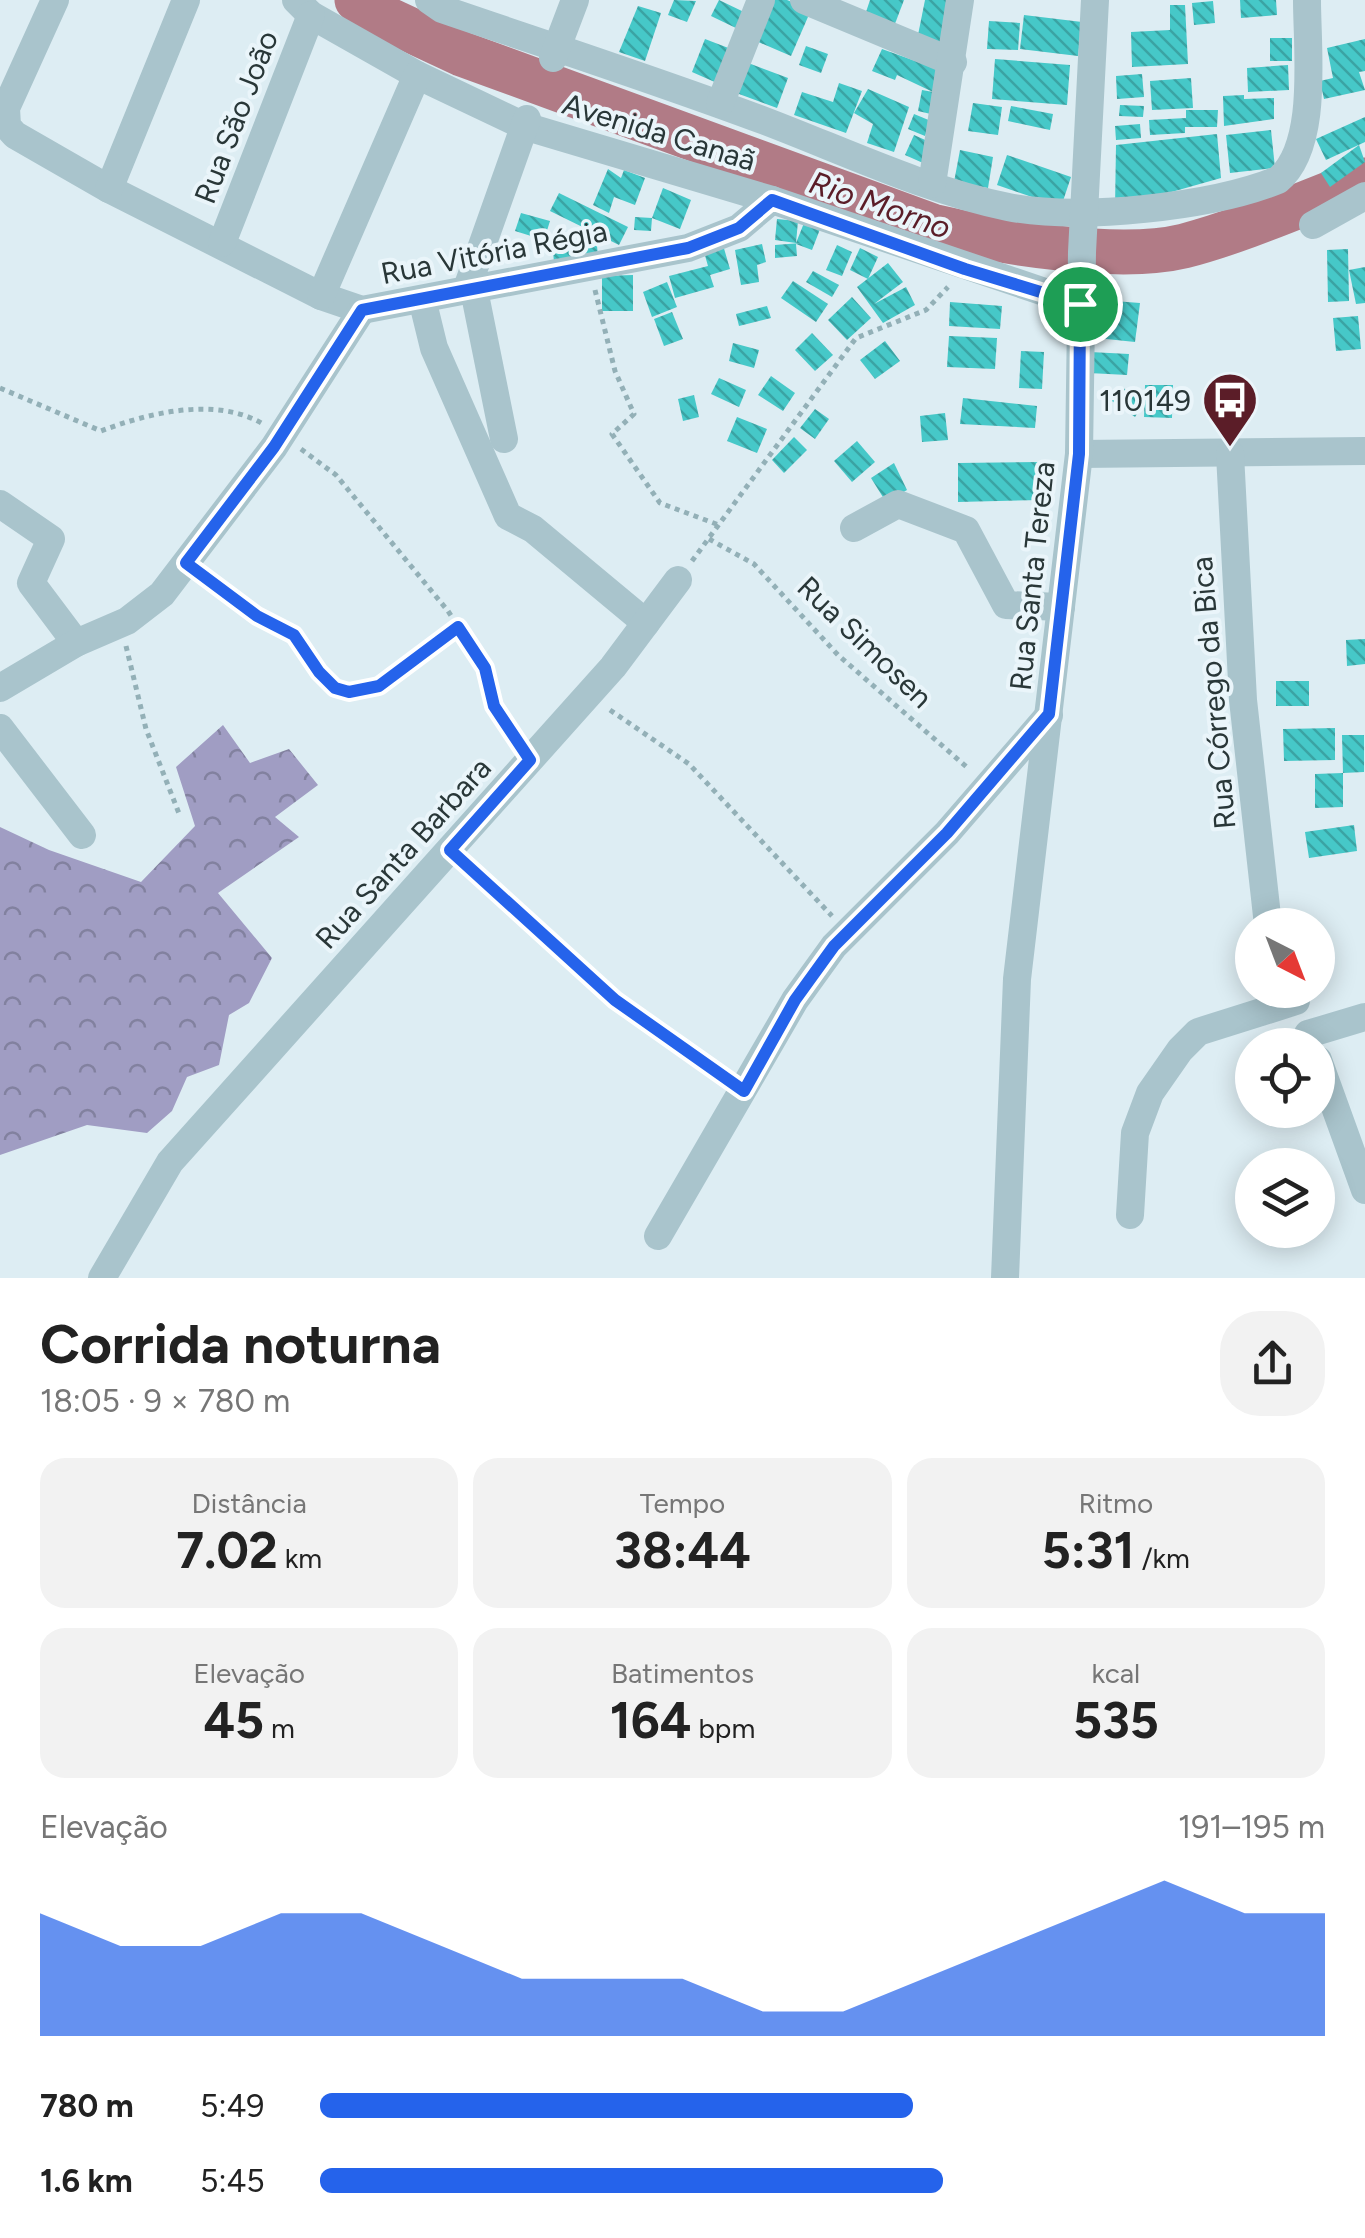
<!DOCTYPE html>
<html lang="pt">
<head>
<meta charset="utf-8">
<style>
  body { margin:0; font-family:Figtree,sans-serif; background:#f2f2f2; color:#222; height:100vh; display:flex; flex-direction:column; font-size:38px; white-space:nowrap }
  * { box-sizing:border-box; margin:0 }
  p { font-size:32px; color:#767676 }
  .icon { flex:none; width:55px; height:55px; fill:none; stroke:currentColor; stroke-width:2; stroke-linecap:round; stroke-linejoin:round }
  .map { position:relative; height:1278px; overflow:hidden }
  .panel { display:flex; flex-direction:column; background:#fff; flex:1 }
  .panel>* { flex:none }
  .needle { width:65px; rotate:138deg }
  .tools { position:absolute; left:1235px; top:908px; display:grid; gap:20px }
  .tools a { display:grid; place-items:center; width:100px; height:100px; border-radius:50%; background:#fff; box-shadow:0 5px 25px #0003; font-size:50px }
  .pin { position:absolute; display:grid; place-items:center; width:85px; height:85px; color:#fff; margin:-42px; border:5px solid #fff; border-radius:50%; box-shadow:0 2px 10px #0007 }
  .round { display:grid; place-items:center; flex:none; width:105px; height:105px; border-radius:40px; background:#f2f2f2 }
  .head { display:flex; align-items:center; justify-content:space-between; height:170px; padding:0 40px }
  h1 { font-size:55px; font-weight:700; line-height:75px }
  .stats { display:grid; grid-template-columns:repeat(3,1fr); gap:15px; height:170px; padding:10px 40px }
  .stats div { display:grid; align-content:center; border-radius:25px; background:#f2f2f2; text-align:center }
  .stats b { font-size:50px; font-weight:700 }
  .stats small { font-size:28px; font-weight:400 }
  .stats p { font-size:28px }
  .chart { height:280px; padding:20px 40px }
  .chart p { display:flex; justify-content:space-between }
  .chart svg { width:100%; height:180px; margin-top:10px; fill:#2563eb; opacity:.7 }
  ul { padding:0 40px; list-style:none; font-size:32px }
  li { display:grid; grid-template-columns:160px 120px 1fr; align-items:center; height:75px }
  li i { height:25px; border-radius:12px; background:#2563eb }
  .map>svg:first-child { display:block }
</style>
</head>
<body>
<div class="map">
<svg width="1365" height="1278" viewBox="0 0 1365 1278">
  <defs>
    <pattern id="forest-crowns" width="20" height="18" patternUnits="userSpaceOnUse" patternTransform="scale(2.5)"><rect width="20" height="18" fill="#a09dc3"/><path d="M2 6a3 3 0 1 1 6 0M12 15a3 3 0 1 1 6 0" fill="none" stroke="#82819f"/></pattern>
    <pattern id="building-back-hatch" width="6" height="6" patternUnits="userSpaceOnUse" patternTransform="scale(2.5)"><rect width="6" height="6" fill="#46c8c8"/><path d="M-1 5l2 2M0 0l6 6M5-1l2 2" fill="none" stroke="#3aa3a3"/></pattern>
  </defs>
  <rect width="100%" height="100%" fill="#ddedf3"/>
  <!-- forest -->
  <path fill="url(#forest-crowns)" d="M223 725 250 763 289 749 318 785 275 817 299 837 218 893 272 958 249 1003 229 1015 219 1065 187 1077 172 1111 147 1133 87 1125 0 1155V827L49 850 141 882 195 826 176 767Z"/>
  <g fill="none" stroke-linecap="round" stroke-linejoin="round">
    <!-- river -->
    <path stroke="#b17b86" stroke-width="45" d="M357 0 372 12 462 54 932 226C998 242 1118 262 1184 246 1245 230 1306 202 1365 180"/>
  </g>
  <!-- building -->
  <g fill="url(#building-back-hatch)">
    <path d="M674 0 696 1 687 22 668 15Z"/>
    <path d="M719 0 746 13 738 29 711 16Z"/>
    <path d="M765 0H787L811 10 791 56 749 38Z"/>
    <path d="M870 0H904L893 29 864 18Z"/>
    <path d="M925 0H958L948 46 917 40Z"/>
    <path d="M1240 0H1276L1277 15 1241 18Z"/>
    <path d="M1213 1 1215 23 1194 25 1192 3Z"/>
    <path d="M1170 5H1185L1188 64 1132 67 1131 32 1170 30Z"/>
    <path d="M638 6 661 13 645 61 619 52Z"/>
    <path d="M1024 15 1082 22 1078 56 1020 49Z"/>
    <path d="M989 21 1020 23 1018 50 987 49Z"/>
    <rect x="1270" y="38" width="22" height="23"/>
    <path d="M705 39 731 49 717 83 692 72Z"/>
    <path d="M1365 39V71L1359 72 1365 90 1324 99 1320 81 1333 78 1327 48Z"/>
    <path d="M806 46 828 54 821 73 799 65Z"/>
    <path d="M882 49 946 72 935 115 918 111 922 90 933 92 897 75 895 80 872 71Z"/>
    <path d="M995 59 1070 65 1067 105 992 99Z"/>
    <path d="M743 61 788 78 777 108 731 91Z"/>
    <path d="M1288 65 1289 90 1248 92 1247 68Z"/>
    <path d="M1142 74 1144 97 1117 99 1116 76Z"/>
    <path d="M1191 78 1193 108 1152 110 1150 81Z"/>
    <path d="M839 83 862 91 846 133 794 115 802 92 833 102Z"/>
    <path d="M868 89 909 107 894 152 867 143 873 124 854 113Z"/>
    <path d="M1244 95V99L1274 98V119L1224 126 1223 96Z"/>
    <path d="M973 103 1002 107 998 135 968 131Z"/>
    <path d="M1120 105 1144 106 1143 117 1119 116Z"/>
    <path d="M1011 106 1053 114 1050 130 1008 121Z"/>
    <path d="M1186 110H1218L1217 127H1185V133L1150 135 1149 120 1186 118Z"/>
    <path d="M914 114 931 121 925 136 908 129Z"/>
    <path d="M1365 117V142L1326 160 1316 139Z"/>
    <path d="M1140 124 1141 138 1116 140 1115 126Z"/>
    <path d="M1271 130 1275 168 1230 173 1226 135Z"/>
    <path d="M1217 134 1221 178 1115 208 1116 145Z"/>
    <path d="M914 135 932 143 923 163 905 155Z"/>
    <path d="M1359 145 1365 162 1330 187 1321 173Z"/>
    <path d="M960 150 993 157 988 188 954 182Z"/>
    <path d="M1007 155 1071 177 1061 207 997 185Z"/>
    <path d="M608 169 621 178 624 170 645 178 635 205 614 197 609 213 593 205Z"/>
    <path d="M663 188 691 200 680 229 652 218Z"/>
    <path d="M559 193 628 227 619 245 550 211Z"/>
    <path d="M521 213 550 221 544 240 515 231Z"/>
    <path d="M635 217 652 218 651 231 634 230Z"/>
    <path d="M806 218 822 224 812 250 796 244 797 256 775 258V245L801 243H796Z"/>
    <path d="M777 219 798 221 796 243 775 240Z"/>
    <path d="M596 234 598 257 580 259 578 235Z"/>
    <path d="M571 239 572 260 554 262 552 241Z"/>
    <path d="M762 244 766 262 757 265 759 282 741 285 735 250Z"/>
    <path d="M723 245 730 269 710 275 714 287 675 298 669 276 708 266 704 252Z"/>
    <path d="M837 245 852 252 842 276 826 270Z"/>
    <path d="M860 248 878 257 868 279 850 270Z"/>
    <path d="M1348 249 1349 301 1328 302 1327 250Z"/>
    <path d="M888 263 903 282 874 304 906 287 915 305 883 323 857 287Z"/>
    <path d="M1365 267V303L1356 304 1349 270Z"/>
    <path d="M813 271 839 285 832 297 806 282Z"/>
    <path d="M633 275V311H602V276Z"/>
    <path d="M793 281 828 304 816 322 781 298Z"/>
    <path d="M667 282 677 307 652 317 643 292Z"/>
    <path d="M852 297 871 318 847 340 828 320Z"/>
    <path d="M1101 300 1140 303 1135 342 1097 338Z"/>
    <path d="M950 302 1002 306 1000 329 949 326Z"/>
    <path d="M767 306 771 318 739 326 736 314Z"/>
    <path d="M672 312 683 339 664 346 654 319Z"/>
    <path d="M1358 316 1361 349 1336 351 1333 318Z"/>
    <path d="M812 333 833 355 815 371 795 350Z"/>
    <path d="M949 336 997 338 995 369 947 367Z"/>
    <path d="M885 341 900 361 875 379 860 360Z"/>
    <path d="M733 343 759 350 754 368 729 361Z"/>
    <path d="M1021 351 1044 352 1042 389 1019 388Z"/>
    <path d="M1090 352 1129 354 1127 375 1089 373Z"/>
    <path d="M771 376 795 393 783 411 758 395Z"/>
    <path d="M719 378 746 390 739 407 711 394Z"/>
    <path d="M1145 385H1173L1172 418 1144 417Z"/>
    <path d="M1122 387 1144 403 1135 417 1112 401Z"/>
    <path d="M694 395 699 417 683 421 678 399Z"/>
    <path d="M963 398 1037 406 1035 428 960 424Z"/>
    <path d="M815 409 829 419 815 439 800 428Z"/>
    <path d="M945 413 948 440 922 442 920 416Z"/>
    <path d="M737 417 767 429 757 453 727 441Z"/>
    <path d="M794 437 807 450 784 473 772 460Z"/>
    <path d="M857 441 875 462 852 482 834 461Z"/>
    <path d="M1041 462V500L958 502V463Z"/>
    <path d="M894 463 907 490 886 502 871 478Z"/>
    <path d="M1365 639V664L1347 666 1346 640Z"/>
    <rect x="1276" y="681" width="33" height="25"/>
    <path d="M1335 728V760L1284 761 1283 729Z"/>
    <path d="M1342 735H1364V772L1343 773Z"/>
    <path d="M1343 773V807L1315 808V774Z"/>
    <path d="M1354 825 1357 851 1309 858 1305 832Z"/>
  </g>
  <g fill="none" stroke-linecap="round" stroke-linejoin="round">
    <!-- path -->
    <g stroke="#93b0b7" stroke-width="5" stroke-dasharray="5 5" stroke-linecap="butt">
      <path d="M595 290 615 371 634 414 612 434 660 503 719 525"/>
      <path d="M0 388 101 431C148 413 216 396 263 424"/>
      <path d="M301 449 336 475 448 611 485 668 494 706 515 737"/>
      <path d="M709 539 754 564 838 655 969 769"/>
      <path d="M692 561 856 338 926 310 948 287"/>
      <path d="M205 577 257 616 294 635 319 672 335 688 349 693 379 686 458 627"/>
      <path d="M126 646 146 729 180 816"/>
      <path d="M610 710 689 764 832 916"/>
      <path d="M468 866 615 1000 721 1075"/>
    </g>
    <!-- minor -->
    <g stroke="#a9c4cc" stroke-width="28">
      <path d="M55 0 6 108 7 126 15 135 109 189 321 296 362 310 688 248 739 228 772 200"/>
      <path d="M296 0 311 15 417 75 524 126 772 200 1080 304"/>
      <path d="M429 0 442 9C550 46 658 81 765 121 844 151 925 190 1008 207 1080 221 1211 207 1278 180 1319 146 1307 51 1307 0"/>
      <path d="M804 0 953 62"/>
      <path d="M553 58 575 0"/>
      <path d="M720 104 761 0"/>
      <path d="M932 184 960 0"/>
      <path d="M109 189 186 0"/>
      <path d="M1313 225 1365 196"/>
      <path d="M222 243 311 15"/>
      <path d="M474 290 504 439"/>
      <path d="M466 291 527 119"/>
      <path d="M321 296 417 75"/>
      <path d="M422 299 434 348 508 516 533 529 646 623"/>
      <path d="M1079 454 1365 451"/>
      <path d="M1230 454 1243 700 1268 925"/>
      <path d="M0 504 51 539 31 583 76 643"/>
      <path d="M854 528 898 504 966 530 1006 605 1061 607"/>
      <path d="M0 688 76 643 127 621 162 594 274 447 362 310"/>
      <path d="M0 728 82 835"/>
      <path d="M1308 1034 1365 1017"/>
      <path d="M1318 1060 1365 1190"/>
      <path d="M1130 1215 1135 1133 1150 1093 1180 1050 1198 1032 1296 1001"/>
      <path d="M658 1236 795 1000 834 946 947 833 1049 715"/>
      <path d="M102 1278 170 1162 613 667 678 580"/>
      <path d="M1005 1278 1017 979 1079 454 1082 252 1095 0"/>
    </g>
  </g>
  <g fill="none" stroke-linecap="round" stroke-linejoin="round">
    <!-- route casing -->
    <g stroke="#fff" stroke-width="20">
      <path id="route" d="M772 200 965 269 1080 304 1079 454 1049 714 947 833 834 946 795 1000 744 1091 615 1000 450 850 530 760 494 706 485 668 458 627 379 686 349 692 335 688 319 672 294 635 257 616 186 563 274 447 362 310 688 248 739 228Z"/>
    </g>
    <!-- route -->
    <use href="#route" stroke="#2563eb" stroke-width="12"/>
  </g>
  <!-- icons -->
  <defs>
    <g id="bus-pin" transform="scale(2.875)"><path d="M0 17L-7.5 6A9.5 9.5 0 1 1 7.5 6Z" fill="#5b1d28" stroke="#eaf5fa"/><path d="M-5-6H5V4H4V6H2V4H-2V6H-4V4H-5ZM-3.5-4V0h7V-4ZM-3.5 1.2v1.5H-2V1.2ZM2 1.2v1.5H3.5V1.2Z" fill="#fff"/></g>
  </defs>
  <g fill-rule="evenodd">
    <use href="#bus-pin" x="1230" y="400"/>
  </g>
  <g text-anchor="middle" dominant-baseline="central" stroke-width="8" stroke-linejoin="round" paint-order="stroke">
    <!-- street labels -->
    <g font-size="30" fill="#293738" stroke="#eaf5fa">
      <text transform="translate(236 117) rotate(-69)">Rua São João</text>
      <text transform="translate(659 132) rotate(17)">Avenida Canaã</text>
      <text transform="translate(494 252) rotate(-11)">Rua Vitória Régia</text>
      <text transform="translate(1032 576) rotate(-84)">Rua Santa Tereza</text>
      <text transform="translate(865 642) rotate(44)">Rua Simosen</text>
      <text transform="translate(1213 693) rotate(-95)">Rua Córrego da Bica</text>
      <text transform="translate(403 853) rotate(-48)">Rua Santa Barbara</text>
    </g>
    <!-- poi labels -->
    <g font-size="30" fill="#293738" stroke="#eaf5fa" text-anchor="end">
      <text x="1191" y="400">110149</text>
    </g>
    <!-- water labels -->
    <g font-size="32" font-style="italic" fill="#5b1d28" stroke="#eaf5fa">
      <text transform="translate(880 205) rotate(19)">Rio Morno</text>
    </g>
  </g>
</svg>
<div class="tools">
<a><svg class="needle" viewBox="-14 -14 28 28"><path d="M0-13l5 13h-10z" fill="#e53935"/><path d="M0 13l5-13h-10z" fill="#767676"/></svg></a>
<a><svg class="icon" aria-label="locate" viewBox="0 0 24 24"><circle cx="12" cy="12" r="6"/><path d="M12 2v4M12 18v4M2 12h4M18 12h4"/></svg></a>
<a><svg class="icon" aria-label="layers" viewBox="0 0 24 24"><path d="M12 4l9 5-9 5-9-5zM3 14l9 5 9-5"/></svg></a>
</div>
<div class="pin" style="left:1080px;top:304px;background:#1e9e55"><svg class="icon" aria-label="arrive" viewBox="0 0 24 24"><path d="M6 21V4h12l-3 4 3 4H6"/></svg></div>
</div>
<section class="panel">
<div class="head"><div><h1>Corrida noturna</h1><p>18:05 · 9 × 780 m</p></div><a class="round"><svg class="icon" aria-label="share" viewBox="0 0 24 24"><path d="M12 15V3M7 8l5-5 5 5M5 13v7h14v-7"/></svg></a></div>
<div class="stats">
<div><p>Distância</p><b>7.02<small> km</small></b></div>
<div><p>Tempo</p><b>38:44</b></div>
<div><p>Ritmo</p><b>5:31<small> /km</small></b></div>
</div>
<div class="stats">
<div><p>Elevação</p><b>45<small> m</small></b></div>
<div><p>Batimentos</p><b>164<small> bpm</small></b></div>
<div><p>kcal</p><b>535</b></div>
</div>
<div class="chart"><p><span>Elevação</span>191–195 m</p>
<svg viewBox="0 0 160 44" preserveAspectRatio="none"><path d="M0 44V14L10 22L20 22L30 14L40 14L50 22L60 30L70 30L80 30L90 38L100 38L110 30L120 22L130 14L140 6L150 14L160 14V44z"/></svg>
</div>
<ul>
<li><b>780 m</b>5:49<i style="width:59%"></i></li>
<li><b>1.6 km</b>5:45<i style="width:62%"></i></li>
</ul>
</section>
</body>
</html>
